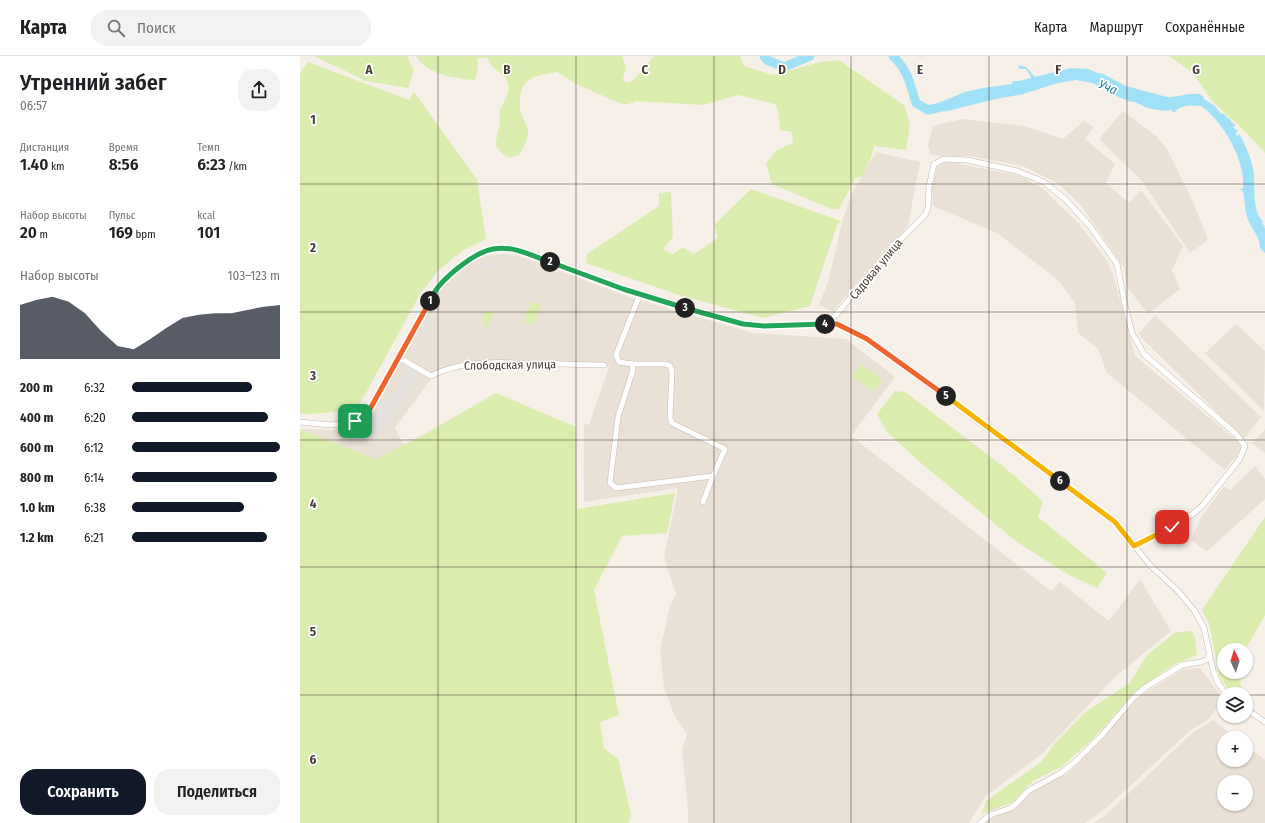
<!DOCTYPE html>
<html lang="ru">
<head>
<meta charset="utf-8">
<style>
  body { margin:0; font-family:"Fira Sans Condensed",sans-serif; background:#f2f2f2; color:#202124; height:100vh; display:flex; flex-direction:column; font-size:15px; white-space:nowrap }
  * { box-sizing:border-box; margin:0 }
  p { font-size:13px; color:#757577 }
  .icon { flex:none; width:22px; height:22px; fill:none; stroke:currentColor; stroke-width:2; stroke-linecap:round; stroke-linejoin:round }
  .map { position:relative; flex:1; overflow:hidden }
  .details { display:flex; flex-direction:column; background:#fff; width:300px }
  .details>* { flex:none }
  .needle { width:26px; rotate:356deg }
  .buttons { position:absolute; left:917px; top:587px; display:grid; gap:8px }
  .buttons a { display:grid; place-items:center; width:36px; height:36px; border-radius:50%; background:#fff; box-shadow:0 1px 3px #0004; font-size:20px }
  .pin { position:absolute; display:grid; place-items:center; width:34px; height:34px; color:#fff; margin:-17px; border-radius:8px; box-shadow:0 2px 6px #0006 }
  .km { position:absolute; width:20px; height:20px; margin:-10px; border-radius:50%; background:#222; color:#fff; font-size:11px; line-height:20px; text-align:center }
  .round { display:grid; place-items:center; flex:none; width:42px; height:42px; border-radius:16px; background:#f2f2f2 }
  .head { display:flex; align-items:center; justify-content:space-between; height:68px; padding:0 20px }
  h1 { font-size:22px; font-weight:600; line-height:30px }
  .metrics { display:grid; grid-template-columns:repeat(3,1fr); gap:6px; height:68px; padding:4px 20px }
  .metrics div { display:grid; align-content:center }
  .metrics b { font-size:17px; font-weight:600 }
  .metrics small { font-size:11px; font-weight:400 }
  .metrics p { font-size:11px }
  .chart { height:112px; padding:8px 20px }
  .chart p { display:flex; justify-content:space-between }
  .chart svg { width:100%; height:72px; margin-top:4px; fill:#111827; opacity:.7 }
  .primary-button { display:flex; gap:8px; margin-top:auto; padding:8px 20px }
  .primary-button a { flex:1; height:46px; border-radius:16px; background:#111827; color:#fff; font-size:16px; font-weight:600; line-height:46px; text-align:center }
  .primary-button a+a { background:#f2f2f2; color:#202124 }
  ul { padding:0 20px; list-style:none; font-size:13px }
  li { display:grid; grid-template-columns:64px 48px 1fr; align-items:center; height:30px }
  li i { height:10px; border-radius:5px; background:#111827 }
  header { display:flex; align-items:center; gap:24px; box-sizing:border-box; height:56px; padding:0 20px; background:#fff; border-bottom:1px solid #e0e0e0 }
  header strong { font-size:19px }
  nav { display:flex; gap:22px; margin-inline-start:auto; font-size:14px }
  .search { width:280px; height:36px; background:#f2f2f2; display:flex; align-items:center; gap:10px; box-sizing:border-box; padding:0 14px; border-radius:16px; color:#757577; font-size:15px }
  main { display:flex; flex:1; min-height:0 }
  .map>svg:first-child { display:block }
</style>
</head>
<body>
<header>
<strong>Карта</strong>
<div class="search"><svg class="icon" aria-label="search" viewBox="0 0 24 24"><circle cx="10" cy="10" r="6"/><path d="M15 15l6 6"/></svg>Поиск</div>
<nav><a>Карта</a><a>Маршрут</a><a>Сохранённые</a></nav>
</header>
<main>
<section class="details">
<div class="head"><div><h1>Утренний забег</h1><p>06:57</p></div><a class="round"><svg class="icon" aria-label="share" viewBox="0 0 24 24"><path d="M12 15V3M7 8l5-5 5 5M5 13v7h14v-7"/></svg></a></div>
<div class="metrics">
<div><p>Дистанция</p><b>1.40<small> km</small></b></div>
<div><p>Время</p><b>8:56</b></div>
<div><p>Темп</p><b>6:23<small> /km</small></b></div>
</div>
<div class="metrics">
<div><p>Набор высоты</p><b>20<small> m</small></b></div>
<div><p>Пульс</p><b>169<small> bpm</small></b></div>
<div><p>kcal</p><b>101</b></div>
</div>
<div class="chart"><p><span>Набор высоты</span>103–123 m</p>
<svg viewBox="0 0 160 44" preserveAspectRatio="none"><path d="M0 44V11L10 8L20 6L30 9L40 16L50 27L60 36L70 38L80 32L90 25L100 19L110 17L120 16L130 16L140 14L150 12L160 11V44z"/></svg>
</div>
<ul>
<li><b>200 m</b>6:32<i style="width:81%"></i></li>
<li><b>400 m</b>6:20<i style="width:92%"></i></li>
<li><b>600 m</b>6:12<i style="width:100%"></i></li>
<li><b>800 m</b>6:14<i style="width:98%"></i></li>
<li><b>1.0 km</b>6:38<i style="width:76%"></i></li>
<li><b>1.2 km</b>6:21<i style="width:91%"></i></li>
</ul>
<div class="primary-button"><a>Сохранить</a><a>Поделиться</a></div>
</section>
<div class="map">
<svg width="965" height="767" viewBox="0 0 965 767">
  <rect width="100%" height="100%" fill="#f6f0e9"/>
  <!-- residential -->
  <g fill="#eae1d6" fill-rule="evenodd">
    <path d="M823 55 857 81 867 93 893 146 908 184 890 197 842 125 799 83Z"/>
    <path d="M662 63 724 70 763 83 784 65 794 71 785 83 815 108 806 127 829 147 841 134 883 190 872 214 880 233 848 258 827 231 824 212 804 182 779 147 757 127 723 110 669 100H639L630 98 628 89 633 70Z"/>
    <path d="M576 96 620 106 608 170 533 255 519 249 528 226 543 163 551 139Z"/>
    <path d="M645 105 720 120 742 132 779 168 806 203 813 218 835 300 941 388 940 395 925 414 807 317 798 292 778 277 775 247 758 224 697 177 633 150 632 131 637 111Z"/>
    <path d="M202 198 219 200 335 243 453 277 546 283 595 321 551 380 751 535 760 526 809 565 840 523 871 575 815 621 743 697 685 741 669 767H388V754L382 694 387 678 375 661 364 631 360 594 370 550 376 538 364 502 378 432 284 446V368L289 369 309 311 212 308 166 310 141 316 131 323 95 372 107 395 84 410 0 390V373L32 374 43 372 62 365 69 358 142 231 162 211 185 200Z"/>
    <path d="M855 259 961 361 944 383 838 278Z"/>
    <path d="M936 268 965 295 964 355 905 297Z"/>
    <path d="M965 373V397L952 387Z"/>
    <path d="M955 410 965 423V443L907 495 891 484 901 461 924 431 930 434Z"/>
    <path d="M900 612 923 643 909 663 892 673 806 752 785 767H684L701 758 715 753 726 741 738 731 768 717 802 683 840 640 883 613Z"/>
    <path d="M913 664 936 682H924V704H946V690L965 704V767H794L807 758 891 678ZM924 726H946V748H924Z"/>
  </g>
  <!-- green -->
  <g fill="#dbedae">
    <path d="M14 0H107L114 15 108 32 66 25Z"/>
    <path d="M116 0H322L326 11 323 24 326 27 333 25 354 0H440L444 10 473 19 520 6 539 4 605 50 610 69 606 94 574 90 571 102 563 119 555 123 539 153H531L472 128 466 108 475 95 493 87 492 76 480 74 478 55 475 48 438 39 404 49 335 45V46L324 49 276 28 257 16C239 19 222 20 220 42 219 47 220 52 221 57 223 64 229 71 228 78 228 83 222 93 220 98L210 102C188 91 198 85 200 66 200 62 199 57 200 54 204 44 210 39 208 28 207 20 199 17 194 12 191 10 189 5 187 2H177L178 12 175 24C156 23 126 18 116 0Z"/>
    <path d="M869 0H965V97L947 77 912 45 893 17Z"/>
    <path d="M8 6 109 44 114 36 177 124 186 183 162 195 138 215 120 238 61 346C39 357 28 357 4 358L0 357V17Z"/>
    <path d="M451 133 541 165 537 169 510 250 463 262 379 239 286 207 287 198 359 150V137L371 136 373 181 363 193 373 198 383 191 394 198 418 182 414 169Z"/>
    <path d="M230 246 240 248 235 268 224 266Z"/>
    <path d="M184 254 186 256H191L193 259 189 267 188 272 186 273 182 263Z"/>
    <path d="M561 308 583 325 574 336 552 320Z"/>
    <path d="M595 335 605 336 704 411 743 445 738 461 807 517 797 532 767 518 717 486 622 408 586 375 577 358Z"/>
    <path d="M196 337 276 371 277 453 375 437 367 477 322 480 294 534 319 659 300 666 304 692 318 703 331 758 329 767H0V373L75 403 121 380Z"/>
    <path d="M965 461V559L945 594H924V616H942L940 627 943 637 931 638 919 619 909 567 902 554Z"/>
    <path d="M892 575 895 582 897 599 875 608 833 637 792 684 761 711 733 725 713 746 682 758 686 745 741 706 755 687 785 656 830 627 847 599 876 576Z"/>
  </g>
  <!-- parking -->
  <g fill="#e4e1de">
    <path d="M203 205V208L191 210 179 214 178 211 190 206Z"/>
    <path d="M134 257 137 259 114 302 111 301Z"/>
    <path d="M110 311 120 319 77 380 75 379V383H55L52 376 65 370 77 357Z"/>
  </g>
  <!-- water -->
  <path fill="#a0e1f7" d="M717 9 719 10C727 8 730 16 735 21L767 13 769 12 788 13 798 17 803 18 826 30 867 41C878 42 894 34 903 40L904 43 915 50 920 57 926 59 927 62H929L932 67H934L935 70 933 71 934 72 938 75 936 77V79L937 80 939 78C946 90 952 104 954 118 955 131 952 156 963 165L962 168 965 170 964 171 965 172V197L960 192C960 181 953 175 949 166 945 157 945 145 943 135L940 134 943 132C946 105 923 65 901 50 893 49 880 49 875 56H873L872 54C864 55 856 54 848 52 841 50 835 44 827 46L828 42 826 44 811 38 805 33 792 27 776 24 758 27 723 38 696 43 647 55 631 56V50L665 36 683 32 712 28 713 25H719L731 22 730 19 726 13H720Z"/>
  <g fill="none" stroke-linecap="round" stroke-linejoin="round">
    <!-- river -->
    <g stroke="#a0e1f7" stroke-width="9">
      <path d="M464 0 467 4 484 11 510 0"/>
      <path d="M593 0C608 14 610 28 616 47L628 54 641 51"/>
    </g>
    <!-- street casing -->
    <g stroke="#c5b9ad" stroke-width="6">
      <g id="street">
        <path d="M340 238 316 299 319 306 332 308 333 314 318 361 310 427 316 432 413 420 403 446"/>
        <path d="M528 268 599 185 625 159 628 152 629 131 634 108 644 103 667 104 717 115 744 126 765 143 790 170 817 208 825 249 832 277 844 298 936 378 945 390 939 404 903 449 893 458 834 490"/>
        <path d="M98 301 131 320C159 305 193 306 224 307 251 307 277 309 304 309"/>
        <path d="M332 308H366L370 310 372 315 370 362 372 367 425 393 413 420"/>
        <path d="M0 366 31 369 55 365 69 353 137 232 157 212 180 198 193 193H207L223 197 323 233 443 268 464 270 537 268 567 283 815 467 851 510 878 535 894 554 904 572 913 614 918 627 926 638"/>
        <path d="M946 653 965 666"/>
        <path d="M680 767 690 759 711 752 716 748 728 735 761 717 776 705 802 679 835 640 846 631 882 609 901 606 907 603 909 599"/>
      </g>
    </g>
    <!-- street -->
    <use href="#street" stroke="#fff" stroke-width="5"/>
  </g>
  <g fill="none" stroke-linecap="round" stroke-linejoin="round">
    <!-- split-1 casing -->
    <g stroke="#fff" stroke-width="8">
      <path id="split-1" d="M55 365 70 353 130 245"/>
    </g>
    <!-- split-2 casing -->
    <g stroke="#fff" stroke-width="8">
      <path id="split-2" d="M130 245C132 240 135 235 138 231 149 218 175 196 193 193 212 189 233 200 250 206"/>
    </g>
    <!-- split-3 casing -->
    <g stroke="#fff" stroke-width="8">
      <path id="split-3" d="M250 206 323 233 385 252"/>
    </g>
    <!-- split-4 casing -->
    <g stroke="#fff" stroke-width="8">
      <path id="split-4" d="M385 252 443 268 464 270 525 268"/>
    </g>
    <!-- split-5 casing -->
    <g stroke="#fff" stroke-width="8">
      <path id="split-5" d="M525 268H537L567 283 646 340"/>
    </g>
    <!-- split-6 casing -->
    <g stroke="#fff" stroke-width="8">
      <path id="split-6" d="M646 340 760 425"/>
    </g>
    <!-- split-7 casing -->
    <g stroke="#fff" stroke-width="8">
      <path id="split-7" d="M760 425 815 466 834 490 872 471"/>
    </g>
    <!-- split-1 -->
    <use href="#split-1" stroke="#f0652b" stroke-width="5"/>
    <!-- split-2 -->
    <use href="#split-2" stroke="#22a559" stroke-width="5"/>
    <!-- split-3 -->
    <use href="#split-3" stroke="#22a559" stroke-width="5"/>
    <!-- split-4 -->
    <use href="#split-4" stroke="#22a559" stroke-width="5"/>
    <!-- split-5 -->
    <use href="#split-5" stroke="#f0652b" stroke-width="5"/>
    <!-- split-6 -->
    <use href="#split-6" stroke="#f5b400" stroke-width="5"/>
    <!-- split-7 -->
    <use href="#split-7" stroke="#f5b400" stroke-width="5"/>
  </g>
  <!-- grid -->
  <path fill="none" stroke="#4a3f36" stroke-width="1" stroke-opacity="0.55" d="M138 0V767M276 0V767M414 0V767M551 0V767M689 0V767M827 0V767M0 128H965M0 256H965M0 384H965M0 511H965M0 639H924M946 639H965"/>
  <g text-anchor="middle" dominant-baseline="central" stroke-width="3.5" stroke-linejoin="round" paint-order="stroke">
    <!-- street labels -->
    <g font-size="12" fill="#4a3f36" stroke="#fff">
      <text transform="translate(576 213) rotate(-50)">Садовая улица</text>
      <text transform="translate(210 309) rotate(-1)">Слободская улица</text>
    </g>
    <!-- water labels -->
    <g font-size="13" font-style="italic" fill="#207c9f" stroke="#fff">
      <text transform="translate(808 31) rotate(23)">Уча</text>
    </g>
  </g>
  <g font-size="13" text-anchor="middle" font-weight="bold" fill="#4a3f36" stroke="#fff" stroke-width="3.5" stroke-linejoin="round" paint-order="stroke">
    <text x="69" y="18">A</text>
    <text x="207" y="18">B</text>
    <text x="345" y="18">C</text>
    <text x="482" y="18">D</text>
    <text x="620" y="18">E</text>
    <text x="758" y="18">F</text>
    <text x="896" y="18">G</text>
    <text x="13" y="68">1</text>
    <text x="13" y="196">2</text>
    <text x="13" y="324">3</text>
    <text x="13" y="452">4</text>
    <text x="13" y="580">5</text>
    <text x="13" y="708">6</text>
  </g>
</svg>
<div class="buttons">
<a><svg class="needle" viewBox="-14 -14 28 28"><path d="M0-13l5 13h-10z" fill="#e53935"/><path d="M0 13l5-13h-10z" fill="#757577"/></svg></a>
<a><svg class="icon" aria-label="layers" viewBox="0 0 24 24"><path d="M12 4l9 5-9 5-9-5zM3 14l9 5 9-5"/></svg></a>
<a>+</a>
<a>−</a>
</div>
<div class="pin" style="left:55px;top:365px;background:#1e9e55"><svg class="icon" aria-label="arrive" viewBox="0 0 24 24"><path d="M6 21V4h12l-3 4 3 4H6"/></svg></div>
<div class="pin" style="left:872px;top:471px;background:#d93025"><svg class="icon" aria-label="check" viewBox="0 0 24 24"><path d="M5 12l5 5 9-10"/></svg></div>
<b class="km" style="left:130px;top:245px">1</b>
<b class="km" style="left:250px;top:206px">2</b>
<b class="km" style="left:385px;top:252px">3</b>
<b class="km" style="left:525px;top:268px">4</b>
<b class="km" style="left:646px;top:340px">5</b>
<b class="km" style="left:760px;top:425px">6</b>
</div>
</main>
</body>
</html>
